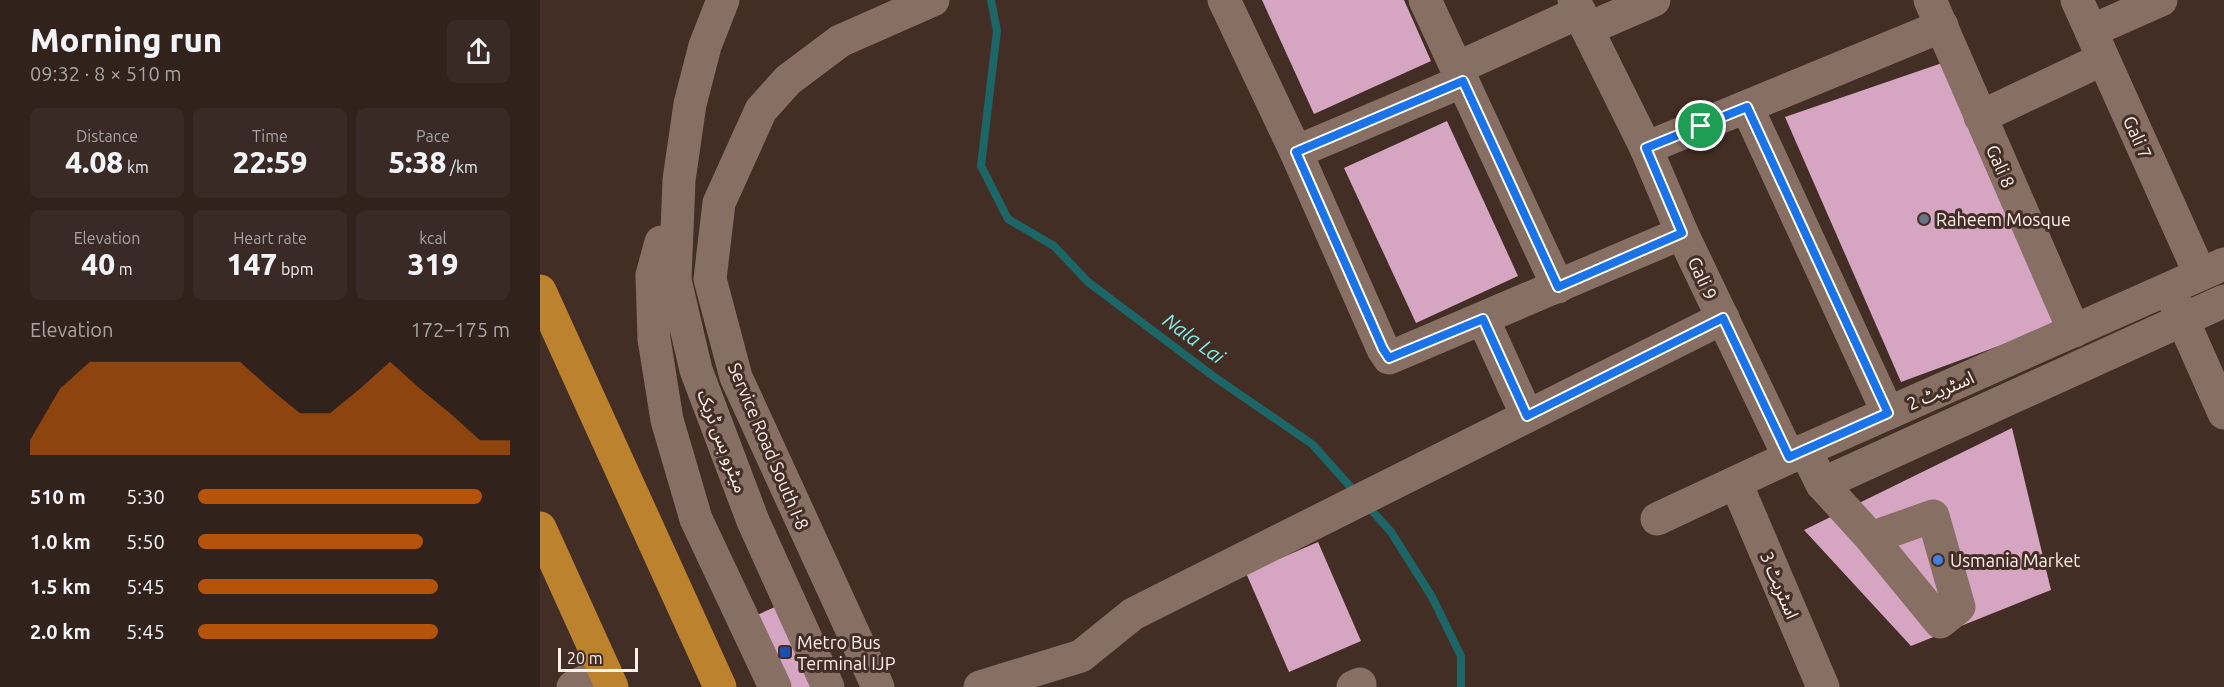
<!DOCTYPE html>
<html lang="en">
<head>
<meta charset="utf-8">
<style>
  body { margin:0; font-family:Ubuntu,"Noto Sans Arabic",sans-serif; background:#3a2a25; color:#f1f3f6; height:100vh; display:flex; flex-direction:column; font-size:22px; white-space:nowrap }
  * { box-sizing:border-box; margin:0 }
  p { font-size:20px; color:#a8a4a3 }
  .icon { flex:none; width:33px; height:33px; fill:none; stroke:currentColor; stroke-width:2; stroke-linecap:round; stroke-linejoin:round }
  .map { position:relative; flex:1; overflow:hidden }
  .sheet { display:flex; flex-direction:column; background:#32221c; width:540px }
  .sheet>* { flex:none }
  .scale { position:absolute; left:18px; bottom:15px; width:80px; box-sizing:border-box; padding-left:6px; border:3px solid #feefe9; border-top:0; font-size:16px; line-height:21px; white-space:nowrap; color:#feefe9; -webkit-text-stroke:4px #432e25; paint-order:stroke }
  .pin { position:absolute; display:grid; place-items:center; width:51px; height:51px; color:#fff; margin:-26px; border:3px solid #fff; border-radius:50%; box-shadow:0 2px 6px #0007 }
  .round { display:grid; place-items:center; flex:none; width:63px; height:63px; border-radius:9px; background:#3a2a25 }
  .summary { display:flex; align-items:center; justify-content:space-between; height:102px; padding:0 30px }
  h1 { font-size:33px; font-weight:800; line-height:45px }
  .figures { display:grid; grid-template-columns:repeat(3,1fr); gap:9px; height:102px; padding:6px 30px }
  .figures div { display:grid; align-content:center; border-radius:9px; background:#3a2a25; text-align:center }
  .figures b { font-size:30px; font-weight:800 }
  .figures small { font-size:16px; font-weight:400 }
  .figures p { font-size:16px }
  .chart { height:168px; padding:12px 30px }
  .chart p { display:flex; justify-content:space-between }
  .chart svg { width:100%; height:108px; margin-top:6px; fill:#b45309; opacity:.7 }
  ul { padding:0 30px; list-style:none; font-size:20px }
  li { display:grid; grid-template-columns:96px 72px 1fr; align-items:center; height:45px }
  li i { height:15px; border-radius:8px; background:#b45309 }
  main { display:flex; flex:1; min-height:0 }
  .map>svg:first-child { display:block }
</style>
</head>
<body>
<main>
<section class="sheet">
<div class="summary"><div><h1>Morning run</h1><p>09:32 · 8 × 510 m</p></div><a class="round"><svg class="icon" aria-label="share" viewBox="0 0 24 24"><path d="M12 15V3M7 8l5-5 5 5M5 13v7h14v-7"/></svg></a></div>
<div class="figures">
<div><p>Distance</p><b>4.08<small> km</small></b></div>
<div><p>Time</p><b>22:59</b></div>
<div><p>Pace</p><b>5:38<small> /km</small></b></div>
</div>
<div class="figures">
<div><p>Elevation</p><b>40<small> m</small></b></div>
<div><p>Heart rate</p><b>147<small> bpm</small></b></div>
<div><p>kcal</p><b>319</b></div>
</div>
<div class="chart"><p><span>Elevation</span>172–175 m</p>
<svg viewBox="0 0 160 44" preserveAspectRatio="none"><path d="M0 44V38L10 17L20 6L30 6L40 6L50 6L60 6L70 6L80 17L90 27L100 27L110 17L120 6L130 17L140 27L150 38L160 38V44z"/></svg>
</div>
<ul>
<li><b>510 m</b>5:30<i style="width:91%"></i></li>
<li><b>1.0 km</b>5:50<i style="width:72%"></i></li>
<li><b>1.5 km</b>5:45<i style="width:77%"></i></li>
<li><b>2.0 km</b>5:45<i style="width:77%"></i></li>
</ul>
</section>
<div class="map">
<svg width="1684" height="687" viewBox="0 0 1684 687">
  <rect width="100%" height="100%" fill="#432e25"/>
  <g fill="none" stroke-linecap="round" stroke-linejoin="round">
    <!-- stream -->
    <g stroke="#1c6667" stroke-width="8">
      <path d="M451 0 457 31 441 166 468 219 514 246 548 282 673 376 772 444 816 493"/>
      <path d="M827 505 851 532 892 597 921 656V687"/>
    </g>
  </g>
  <!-- building -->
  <g fill="#d5a5c2">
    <path d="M722 0H864L891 61 774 114Z"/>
    <path d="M1405 62 1524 322 1361 382 1245 117Z"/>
    <path d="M907 121 978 276 876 323 804 168Z"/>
    <path d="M1472 428 1511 590 1371 646 1264 530Z"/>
    <path d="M778 542 821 641 749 672 706 573Z"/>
    <path d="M237 606 274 687H248L215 616Z"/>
  </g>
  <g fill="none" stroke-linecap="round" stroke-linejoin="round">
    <!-- minor -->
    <g stroke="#886f64" stroke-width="33">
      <path d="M183 0 165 46 150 104 139 180 135 280 156 370 213 521 288 687"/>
      <path d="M684 0 756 152 843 349 849 358 1142 233"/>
      <path d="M885 0 1018 287"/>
      <path d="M1034 0 1047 29 1106 148 1142 233 1249 457"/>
      <path d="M1390 0 1534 331"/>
      <path d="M1537 0 1660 274"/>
      <path d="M1047 29 1114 0"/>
      <path d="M1551 31 1621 0"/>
      <path d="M917 68 1040 12"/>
      <path d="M1207 107 1348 413"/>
      <path d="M1440 117 1563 59"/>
      <path d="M1106 148 1402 26"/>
      <path d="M756 152 923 81"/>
      <path d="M121 242 112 275 114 339 127 420 156 519 235 687"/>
      <path d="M1634 300 1684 413"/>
      <path d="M943 319 987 416"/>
      <path d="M1265 450 1282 484 1684 301"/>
      <path d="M1196 483 1283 687"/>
      <path d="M1282 484 1331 538 1400 622 1419 607 1393 516 1331 538"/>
      <path d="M1117 519 1265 450 1684 264"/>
      <path d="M33 687 65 672"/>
      <path d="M338 687 196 377 170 279 179 203 221 110 248 80 300 41 393 0"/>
      <path d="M440 687 541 656 593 614 1183 318"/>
      <path d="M813 687 820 684"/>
    </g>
    <!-- highway -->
    <g stroke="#bc822e" stroke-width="33">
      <path d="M0 291 180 687"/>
      <path d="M0 528 72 687"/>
    </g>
  </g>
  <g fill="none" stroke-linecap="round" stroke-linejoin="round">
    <!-- route casing -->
    <g stroke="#fff" stroke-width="12">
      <path id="route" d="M923 81 1018 287 1142 233 1106 148 1207 107 1348 413 1249 457 1183 318 987 416 943 319 849 358 843 349 756 152Z"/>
    </g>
    <!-- route -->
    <use href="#route" stroke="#1a73e8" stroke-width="8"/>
  </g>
  <!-- markers -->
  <circle fill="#6b7280" stroke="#432e25" stroke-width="2" cx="1384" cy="219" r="6"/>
  <circle fill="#3f7fe0" stroke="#432e25" stroke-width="2" cx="1398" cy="560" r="6"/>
  <rect fill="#1a4fb4" stroke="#432e25" stroke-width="2" x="239" y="646" width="12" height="12" rx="3"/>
  <g text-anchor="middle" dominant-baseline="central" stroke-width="6" stroke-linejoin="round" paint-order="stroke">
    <!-- street labels -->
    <g font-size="18" fill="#feefe9" stroke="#432e25">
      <text transform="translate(1598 137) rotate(66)">Gali 7</text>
      <text transform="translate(1461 166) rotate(66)">Gali 8</text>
      <text transform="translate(1163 278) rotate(65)">Gali 9</text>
      <text transform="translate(1400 390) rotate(-24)">اسٹریٹ 2</text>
      <text transform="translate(183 441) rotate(69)">میٹرو بس ٹریک</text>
      <text transform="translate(229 446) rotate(67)">Service Road South I-8</text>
      <text transform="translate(1240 585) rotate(67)">اسٹریٹ 3</text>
    </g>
    <!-- poi labels -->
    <g font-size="18" fill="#feefe9" stroke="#432e25" text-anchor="start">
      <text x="1396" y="219">Raheem Mosque</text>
      <text x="1410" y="560">Usmania Market</text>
      <text x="257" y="642">Metro Bus<tspan x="257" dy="21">Terminal IJP</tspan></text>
    </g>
    <!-- water labels -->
    <g font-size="20" font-style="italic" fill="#82edef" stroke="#432e25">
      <text transform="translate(654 338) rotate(36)">Nala Lai</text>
    </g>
  </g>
</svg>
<div class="scale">20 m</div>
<div class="pin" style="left:1161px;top:126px;background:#1e9e55"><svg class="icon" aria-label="arrive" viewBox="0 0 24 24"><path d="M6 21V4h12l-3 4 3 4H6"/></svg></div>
</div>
</main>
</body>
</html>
